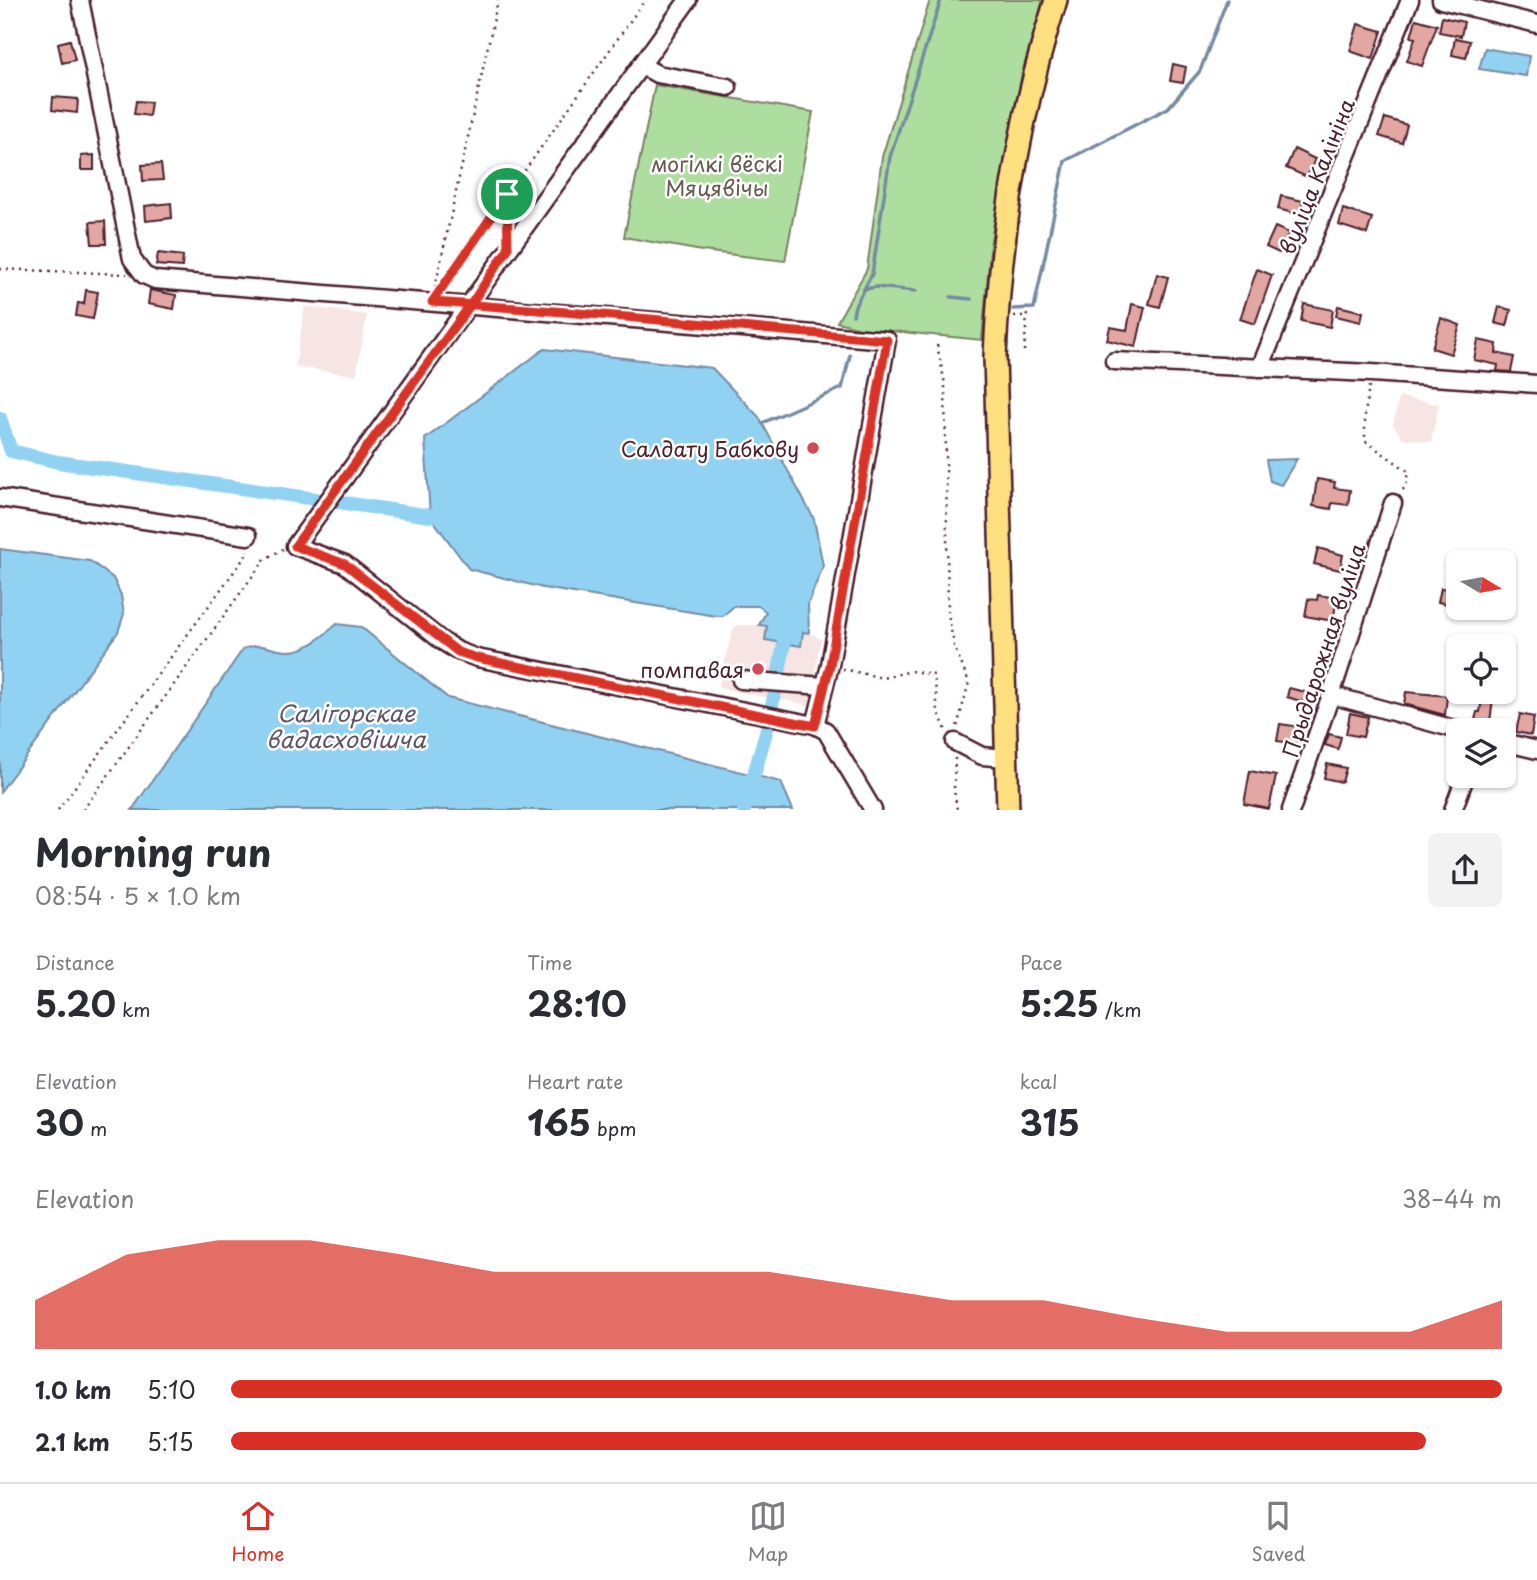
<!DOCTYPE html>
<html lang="en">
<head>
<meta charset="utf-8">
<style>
  body { margin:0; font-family:"Playpen Sans",sans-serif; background:#f2f2f3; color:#2b2b33; height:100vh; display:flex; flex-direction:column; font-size:26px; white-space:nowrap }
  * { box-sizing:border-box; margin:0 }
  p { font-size:23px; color:#7c7c81 }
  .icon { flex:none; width:38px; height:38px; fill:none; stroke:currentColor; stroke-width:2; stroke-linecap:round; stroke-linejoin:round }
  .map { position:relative; height:810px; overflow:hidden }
  .drawer { display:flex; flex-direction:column; background:#fff; flex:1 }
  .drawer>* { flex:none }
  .needle { width:46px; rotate:100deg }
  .buttons { position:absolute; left:1446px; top:550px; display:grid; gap:14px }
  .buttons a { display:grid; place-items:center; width:70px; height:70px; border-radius:10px; background:#fff; box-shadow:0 2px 5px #0004; font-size:35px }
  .pin { position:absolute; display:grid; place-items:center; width:60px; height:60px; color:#fff; margin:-30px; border:4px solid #fff; border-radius:50%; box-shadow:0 2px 7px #0007 }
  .round { display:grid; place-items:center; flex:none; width:74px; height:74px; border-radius:10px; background:#f2f2f3 }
  .summary { display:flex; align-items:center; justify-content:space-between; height:119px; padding:0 35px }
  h1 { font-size:38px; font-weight:700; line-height:52px }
  .figures { display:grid; grid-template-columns:repeat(3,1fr); gap:10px; height:119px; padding:7px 35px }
  .figures div { display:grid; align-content:center }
  .figures b { font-size:35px; font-weight:700 }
  .figures small { font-size:19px; font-weight:400 }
  .figures p { font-size:19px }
  .chart { height:196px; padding:14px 35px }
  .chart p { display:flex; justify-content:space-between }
  .chart svg { width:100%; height:126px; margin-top:7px; fill:#d93025; opacity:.7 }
  ul { padding:0 35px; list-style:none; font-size:23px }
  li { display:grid; grid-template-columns:112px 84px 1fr; align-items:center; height:52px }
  li i { height:18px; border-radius:9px; background:#d93025 }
  .tab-bar { display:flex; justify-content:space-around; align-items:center; height:98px; border-top:2px solid #e1e1e2; background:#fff; font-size:19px; color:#7c7c81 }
  .tab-bar a { display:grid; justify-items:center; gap:4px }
  .tab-bar .selected { color:#d93025 }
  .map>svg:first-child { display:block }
</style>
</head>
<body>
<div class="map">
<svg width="1537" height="810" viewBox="0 0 1537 810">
  <rect width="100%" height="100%" fill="#fff"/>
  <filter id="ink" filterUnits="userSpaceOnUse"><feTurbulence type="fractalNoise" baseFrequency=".0143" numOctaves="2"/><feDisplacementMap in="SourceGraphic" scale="14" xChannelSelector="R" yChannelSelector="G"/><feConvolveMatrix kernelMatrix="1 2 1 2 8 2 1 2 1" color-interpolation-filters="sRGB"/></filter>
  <g filter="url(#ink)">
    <!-- built -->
    <g fill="#f6e5e3">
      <path d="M305 306 367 315 356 375 295 367Z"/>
      <path d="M1399 397 1439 404 1431 442 1403 438 1393 425Z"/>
      <path d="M738 625H759L809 633 821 639 809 705 718 688 733 629Z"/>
    </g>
    <!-- green -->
    <g fill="#adde9f" stroke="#7c7e65" stroke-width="2">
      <path d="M930 0H1043L1022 73 991 240 982 340 861 328 837 322 867 269 882 157Z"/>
      <path d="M655 85 813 112 785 261 702 251 624 237Z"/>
    </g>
    <!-- water -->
    <g fill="#91d2f2" stroke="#758aa2" stroke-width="2">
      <path d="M1485 48 1529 56 1526 76 1479 69Z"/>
      <path d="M544 349 712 368 759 417 814 519 823 566 808 604 809 633 803 632 801 646 765 640 767 626 759 625 766 612 759 606H734L723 616H716L543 588 469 569 430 516 425 439Z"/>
      <path d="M1297 459 1281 485 1270 481 1266 460Z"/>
      <path d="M0 549 90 561 113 578 121 595 124 614 118 632 0 792Z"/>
      <path d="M337 624 361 627 448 698 781 782 793 810H132L243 649C263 641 268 650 288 651 307 652 323 635 337 624Z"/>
    </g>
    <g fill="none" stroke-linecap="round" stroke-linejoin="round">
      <!-- stream -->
      <g stroke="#758aa2" stroke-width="3.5">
        <path d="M864 289 877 287 916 291"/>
        <path d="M951 297 971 299"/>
        <path d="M1013 309 1034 308 1065 161 1168 108 1200 71 1227 0"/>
        <path d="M853 315 855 306 872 274 890 157 941 0"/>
        <path d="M762 423 842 388 850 355"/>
      </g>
      <!-- canal -->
      <g stroke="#91d2f2" stroke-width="14">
        <path d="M0 418 11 451 58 462 316 499"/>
        <path d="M338 502 430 516"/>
        <path d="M779 672 784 644"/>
        <path d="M772 705 775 692"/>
        <path d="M744 810 768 725"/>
      </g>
    </g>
    <!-- building -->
    <g fill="#e2a7a2" stroke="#4a1f2b" stroke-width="2">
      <path d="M1442 17 1464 22 1461 36 1439 32Z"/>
      <path d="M1416 19 1437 25 1422 66 1407 61 1415 38 1411 37Z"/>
      <path d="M1358 24 1382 31 1373 59 1350 51Z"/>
      <path d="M1455 38 1470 41 1466 58 1452 55Z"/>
      <path d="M70 40 75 60 62 63 58 43Z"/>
      <path d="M1173 64 1186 67 1183 83 1170 81Z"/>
      <path d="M53 97 78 99 77 113 52 110Z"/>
      <path d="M136 101 151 102 149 116 134 114Z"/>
      <path d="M1385 118 1407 125 1402 143 1379 136Z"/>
      <path d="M1294 149 1315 159 1307 177 1286 168Z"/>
      <path d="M94 155V170H81V156Z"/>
      <path d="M161 164 163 180 143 181 142 165Z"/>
      <path d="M1281 196 1303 201 1300 215 1278 209Z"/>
      <path d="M171 203 172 218 146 221 145 206Z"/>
      <path d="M1343 209 1372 218 1367 234 1339 225Z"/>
      <path d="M105 221 106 244H92L90 222Z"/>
      <path d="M1275 227 1289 233 1279 253 1266 247Z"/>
      <path d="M158 253 183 256 182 267 156 265Z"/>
      <path d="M1257 269 1272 275 1255 324 1240 319Z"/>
      <path d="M1157 274 1168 277 1160 307 1149 304Z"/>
      <path d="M86 290 98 292 93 319 76 316 78 303 84 304Z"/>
      <path d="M150 290 176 295 174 309 148 304Z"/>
      <path d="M1132 304 1145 307 1136 347 1107 340 1110 327 1127 330Z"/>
      <path d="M1304 304 1333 310 1330 327 1301 321Z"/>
      <path d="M1338 306 1363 312 1361 322 1336 316Z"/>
      <path d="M1499 307 1511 310 1507 326 1495 323Z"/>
      <path d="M1441 318 1460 325 1451 354 1432 348Z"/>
      <path d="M1478 340 1497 344 1496 353 1514 357 1511 372 1497 371 1498 365 1474 360Z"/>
      <path d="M1317 479 1335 482 1334 488 1350 490 1348 505 1332 503 1331 509 1313 506Z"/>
      <path d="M1318 548 1343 555 1340 570 1314 564Z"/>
      <path d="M1441 588 1454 590 1452 605 1438 602Z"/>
      <path d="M1318 595 1337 598 1333 621 1305 616 1308 599 1317 600Z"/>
      <path d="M1289 688 1309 693 1307 703 1287 697Z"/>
      <path d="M1483 691H1494L1489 730 1473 728 1477 712H1480Z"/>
      <path d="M1406 692 1447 696 1445 715 1404 704Z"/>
      <path d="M1350 713 1368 717 1363 737 1346 734Z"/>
      <path d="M1520 714 1534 717 1531 735 1516 732Z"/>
      <path d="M1280 724 1301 727 1298 744 1277 741Z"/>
      <path d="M1329 734 1341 737 1338 749 1325 745Z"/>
      <path d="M1327 764 1346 768 1342 782 1324 778Z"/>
      <path d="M1250 771 1276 776 1269 809 1244 804Z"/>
    </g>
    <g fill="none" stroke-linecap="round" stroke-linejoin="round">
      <!-- minor casing -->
      <g stroke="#4a1f2b" stroke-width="21">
        <g id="minor">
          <path d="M80 0 132 259 144 275 155 280 887 340 830 665 815 725 477 658 458 651 442 641 345 564 295 546C427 365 556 182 688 0"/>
          <path d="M1441 0 1537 24"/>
          <path d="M641 65 657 74 728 87"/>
          <path d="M1114 361 1371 373 1537 384"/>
          <path d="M1260 368 1410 0"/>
          <path d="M0 498 248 536"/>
          <path d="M741 680 824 686"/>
          <path d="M1331 695 1458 730"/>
          <path d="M815 725 826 731 873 810"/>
          <path d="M955 742 982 756 1007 758"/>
          <path d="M1503 742 1537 750"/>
          <path d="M1291 810 1331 695 1393 503"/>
          <path d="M1453 810 1466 775"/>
        </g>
      </g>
      <!-- major casing -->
      <g stroke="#4a1f2b" stroke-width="26">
        <path id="major" d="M1008 810 995 357C1000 236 1019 116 1056 0"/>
      </g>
      <!-- path -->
      <g stroke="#4a1f2b" stroke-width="2.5" stroke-dasharray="2 5" stroke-linecap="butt">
        <path d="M507 194V226"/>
        <path d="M0 269 127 274"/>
        <path d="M435 288 498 0"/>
        <path d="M440 291 645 0"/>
        <path d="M1014 316H1027"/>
        <path d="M937 345 945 384 948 613 954 646 969 682 957 727"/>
        <path d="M1024 351 1027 316 1025 311"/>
        <path d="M1369 386 1365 414V441L1408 471 1406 486 1401 492"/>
        <path d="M843 669 883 678 911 671 934 675 938 711 946 730"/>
        <path d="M955 758 954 790 957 810"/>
        <path d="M58 810 247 554V550"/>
        <path d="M83 810 265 559 283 549"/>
      </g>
      <!-- minor -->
      <use href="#minor" stroke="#fff" stroke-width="16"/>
      <!-- major -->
      <use href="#major" stroke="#fddf80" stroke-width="21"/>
    </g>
  </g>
  <g fill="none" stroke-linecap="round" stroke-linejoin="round" filter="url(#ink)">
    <!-- route casing -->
    <g stroke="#fff" stroke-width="14">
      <path id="route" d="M507 194 508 249 471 304 295 546 345 564 458 652 477 658 815 726 830 665 887 340C735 327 584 312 432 302L507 194"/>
    </g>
    <!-- route -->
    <use href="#route" stroke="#d93025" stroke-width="9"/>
  </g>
  <!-- markers -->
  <g fill="#d1495b" stroke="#fff" stroke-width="2.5">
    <circle cx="813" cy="448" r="7"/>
    <circle cx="758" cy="669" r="7"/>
  </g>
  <g text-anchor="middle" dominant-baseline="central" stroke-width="5" stroke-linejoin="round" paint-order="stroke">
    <!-- park labels -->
    <g font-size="21" fill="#68584e" stroke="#fff">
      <text x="717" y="163">могілкі вёскі<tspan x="717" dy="24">Мяцявічы</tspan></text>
    </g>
    <!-- street labels -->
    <g font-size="21" fill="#4a1f2b" stroke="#fff">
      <text transform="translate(1316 176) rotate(-68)">вуліца Калініна</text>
      <text transform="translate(1323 650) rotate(-72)">Прыдарожная вуліца</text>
    </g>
    <!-- poi labels -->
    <g font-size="21" fill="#4a1f2b" stroke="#fff" text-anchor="end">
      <text x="799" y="448">Салдату Бабкову</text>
      <text x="744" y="669">помпавая</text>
    </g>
    <!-- water labels -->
    <g font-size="23" font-style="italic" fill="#5f5567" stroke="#fff">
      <text x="346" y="712">Салігорскае<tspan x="346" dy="26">вадасховішча</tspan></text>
    </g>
  </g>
</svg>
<div class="buttons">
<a><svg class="needle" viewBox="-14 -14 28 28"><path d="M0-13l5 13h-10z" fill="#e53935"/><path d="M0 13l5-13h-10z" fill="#7c7c81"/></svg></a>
<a><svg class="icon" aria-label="locate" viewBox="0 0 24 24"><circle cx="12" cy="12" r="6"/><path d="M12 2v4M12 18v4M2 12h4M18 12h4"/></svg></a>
<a><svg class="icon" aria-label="layers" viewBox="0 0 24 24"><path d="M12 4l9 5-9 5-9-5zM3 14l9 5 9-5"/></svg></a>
</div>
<div class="pin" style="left:507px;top:194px;background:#1e9e55"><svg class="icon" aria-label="arrive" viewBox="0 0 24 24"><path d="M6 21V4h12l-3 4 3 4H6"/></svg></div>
</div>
<section class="drawer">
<div class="summary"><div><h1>Morning run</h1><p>08:54 · 5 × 1.0 km</p></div><a class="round"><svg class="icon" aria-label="share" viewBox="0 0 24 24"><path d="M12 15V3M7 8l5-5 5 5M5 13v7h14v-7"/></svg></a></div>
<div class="figures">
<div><p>Distance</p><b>5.20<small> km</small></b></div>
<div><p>Time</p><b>28:10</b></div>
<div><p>Pace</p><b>5:25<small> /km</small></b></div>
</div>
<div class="figures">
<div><p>Elevation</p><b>30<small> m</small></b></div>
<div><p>Heart rate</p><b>165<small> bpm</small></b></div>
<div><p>kcal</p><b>315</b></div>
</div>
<div class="chart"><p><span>Elevation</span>38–44 m</p>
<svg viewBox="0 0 160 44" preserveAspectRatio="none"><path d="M0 44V27L10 11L20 6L30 6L40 11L50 17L60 17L70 17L80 17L90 22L100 27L110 27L120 33L130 38L140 38L150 38L160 27V44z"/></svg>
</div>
<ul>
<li><b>1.0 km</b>5:10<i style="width:100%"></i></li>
<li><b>2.1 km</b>5:15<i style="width:94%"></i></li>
</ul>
</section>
<nav class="tab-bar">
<a class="selected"><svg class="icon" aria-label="home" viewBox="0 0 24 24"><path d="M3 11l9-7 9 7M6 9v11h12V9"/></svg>Home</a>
<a><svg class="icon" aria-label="map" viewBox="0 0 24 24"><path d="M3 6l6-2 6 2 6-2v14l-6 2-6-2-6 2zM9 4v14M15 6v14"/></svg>Map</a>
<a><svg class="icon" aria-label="saved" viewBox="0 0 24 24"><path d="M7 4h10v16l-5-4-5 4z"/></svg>Saved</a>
</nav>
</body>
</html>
